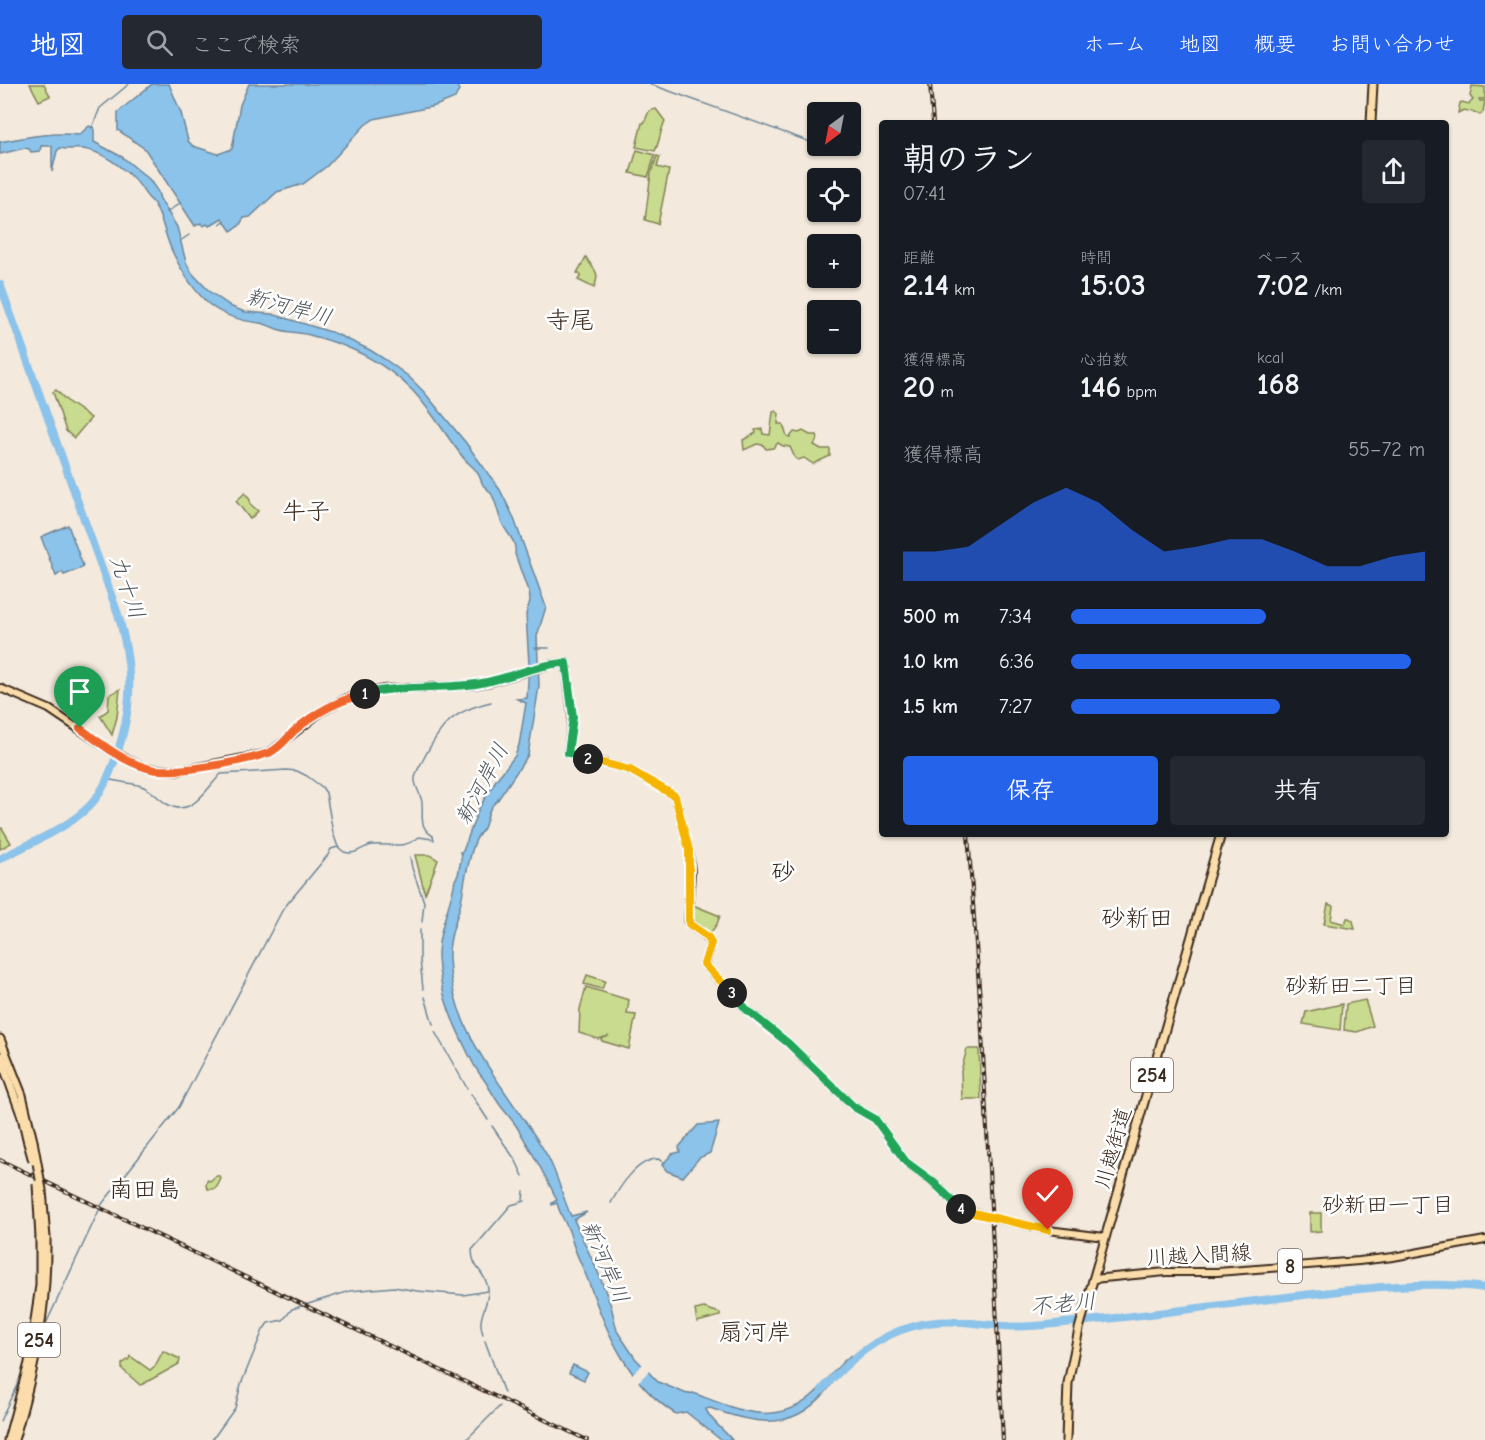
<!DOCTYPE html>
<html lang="ja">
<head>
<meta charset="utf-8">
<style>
  body { margin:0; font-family:"Comic Neue","Klee One",sans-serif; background:#242831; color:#f1f3f6; height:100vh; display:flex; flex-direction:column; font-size:22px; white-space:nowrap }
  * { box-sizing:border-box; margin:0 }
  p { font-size:20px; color:#9ea1a6 }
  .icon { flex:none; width:33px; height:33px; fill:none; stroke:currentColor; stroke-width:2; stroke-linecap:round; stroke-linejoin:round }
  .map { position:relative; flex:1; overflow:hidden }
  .side { position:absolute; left:879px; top:36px; width:570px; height:717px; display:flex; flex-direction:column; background:#171b24; border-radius:6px; box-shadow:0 2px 4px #0004 }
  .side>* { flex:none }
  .needle { width:39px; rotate:212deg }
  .controls { position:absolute; left:807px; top:18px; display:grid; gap:12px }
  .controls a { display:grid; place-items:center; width:54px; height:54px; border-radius:6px; background:#171b24; box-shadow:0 2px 4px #0004; font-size:30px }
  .pin { position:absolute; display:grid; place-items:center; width:51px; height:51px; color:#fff; margin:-62px -26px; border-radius:50% 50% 50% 0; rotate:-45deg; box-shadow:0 0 6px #0007 }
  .pin .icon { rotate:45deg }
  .km { position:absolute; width:30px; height:30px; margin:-15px; border-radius:50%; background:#222; color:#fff; font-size:16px; line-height:30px; text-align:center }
  .round { display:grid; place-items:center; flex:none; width:63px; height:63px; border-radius:6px; background:#242831 }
  .headline { display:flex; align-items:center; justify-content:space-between; height:102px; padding:0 24px }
  h1 { font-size:33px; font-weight:700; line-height:45px }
  .stats { display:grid; grid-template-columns:repeat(3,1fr); gap:9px; height:102px; padding:6px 24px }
  .stats div { display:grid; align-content:center }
  .stats b { font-size:30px; font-weight:700 }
  .stats small { font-size:16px; font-weight:400 }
  .stats p { font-size:16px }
  .chart { height:168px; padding:12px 24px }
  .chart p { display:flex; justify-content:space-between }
  .chart svg { width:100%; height:108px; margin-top:6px; fill:#2563eb; opacity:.7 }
  .primary-button { display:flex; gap:12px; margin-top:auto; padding:12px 24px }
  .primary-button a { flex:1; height:69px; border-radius:6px; background:#2563eb; color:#fff; font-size:24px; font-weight:700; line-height:69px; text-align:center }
  .primary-button a+a { background:#242831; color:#f1f3f6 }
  ul { padding:0 24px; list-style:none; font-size:20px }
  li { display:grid; grid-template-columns:96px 72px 1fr; align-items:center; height:45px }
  li i { height:15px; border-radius:8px; background:#2563eb }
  header { display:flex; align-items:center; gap:36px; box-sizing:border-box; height:84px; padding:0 30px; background:#2563eb; color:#fff }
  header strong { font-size:28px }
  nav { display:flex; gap:33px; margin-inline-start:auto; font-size:21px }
  .search { width:420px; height:54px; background:#242831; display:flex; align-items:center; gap:15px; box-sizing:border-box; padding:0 21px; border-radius:6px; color:#9ea1a6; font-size:22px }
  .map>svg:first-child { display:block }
</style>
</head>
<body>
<header>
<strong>地図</strong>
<div class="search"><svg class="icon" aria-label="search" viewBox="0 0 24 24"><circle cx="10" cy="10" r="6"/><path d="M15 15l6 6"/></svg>ここで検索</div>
<nav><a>ホーム</a><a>地図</a><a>概要</a><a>お問い合わせ</a></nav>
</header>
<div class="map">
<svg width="1485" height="1356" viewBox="0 0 1485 1356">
  <rect width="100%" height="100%" fill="#f3e9dc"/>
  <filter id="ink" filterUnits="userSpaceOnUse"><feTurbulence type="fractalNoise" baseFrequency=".0167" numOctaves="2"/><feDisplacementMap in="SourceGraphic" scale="12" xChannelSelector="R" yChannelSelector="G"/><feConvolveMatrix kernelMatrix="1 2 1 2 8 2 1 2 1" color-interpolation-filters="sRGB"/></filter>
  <g filter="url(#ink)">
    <!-- green -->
    <g fill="#c8db8f" stroke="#828256" stroke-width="1.5">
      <path d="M30 0H44L50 12 39 17Z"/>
      <path d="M1472 2 1485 3V15H1479L1480 17H1485L1483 28 1480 30 1464 26 1458 29 1460 19 1462 18 1469 20 1473 16 1470 12Z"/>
      <path d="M656 25 665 37C660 47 660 57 655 67L636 63 642 39H644L649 27Z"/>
      <path d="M637 66 655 71 648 93 630 89Z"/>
      <path d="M657 72 660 73 657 83 669 86 658 140 645 136 651 89Z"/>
      <path d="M586 173C594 188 601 186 594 204L578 196 581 191 577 189Z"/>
      <path d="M56 306 68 318 91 334 74 354 66 347 53 308Z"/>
      <path d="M776 327 779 330 778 340H783L787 352 790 353 794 348 799 349 803 347 810 351H817L818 354 814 361 821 365H830V372L813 380 804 374 798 376 795 374 790 363 783 362 778 359 773 364 766 365 763 361 757 360 744 366 743 356 756 349 755 346 762 345 763 350 770 351 773 328Z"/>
      <path d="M245 409 250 416V420L258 427 250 435 236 417Z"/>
      <path d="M120 605 117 633 112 651 100 632 108 626 109 611Z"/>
      <path d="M2 744 11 759 0 765V745Z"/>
      <path d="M415 771H430L438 776 425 810Z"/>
      <path d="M1328 820 1333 822 1331 836 1345 840 1347 834H1349L1353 837 1355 845 1324 840Z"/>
      <path d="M693 821 720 832 717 840 709 851 691 838Z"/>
      <path d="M587 891 605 897 602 905 584 900Z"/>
      <path d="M586 903 629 916 627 930 636 931 629 965 602 957 601 955 609 952 598 955 579 949 580 925Z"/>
      <path d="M1365 916 1373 942 1357 948 1344 946 1346 920Z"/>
      <path d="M1342 920 1340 946 1303 940 1306 928Z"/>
      <path d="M967 965H979L981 1015H962L961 987Z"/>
      <path d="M216 1092H220L221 1095C217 1102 218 1106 208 1105L206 1102 207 1096 210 1097Z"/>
      <path d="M1310 1129H1321V1147L1310 1148Z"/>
      <path d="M704 1224 720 1229V1232L697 1238 695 1226Z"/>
      <path d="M163 1267 180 1275 179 1280 143 1300 140 1301 122 1285V1280L129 1275 130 1272 150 1286 155 1282Z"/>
    </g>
    <!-- water -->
    <g fill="#8cc3eb" stroke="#6c8699" stroke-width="1.5">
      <path d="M152 0H169L181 29 188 57 193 62 218 70 232 65 240 21 249 0H456L459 6 455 14 435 22 374 35 365 41 327 82 303 100 277 108 250 133 244 134 239 142 231 147 222 134 209 142 207 140 203 142 201 139 195 142 145 65 118 46V28Z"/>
      <path d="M89 42 94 44V58L122 73 149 95 158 108 160 115 177 143 186 178 192 189 210 208 232 223 245 228 272 230 334 249 370 266 386 276 408 292 424 308 466 359 500 406 513 432 546 523 537 552 539 602 528 671 497 717C487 724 488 735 484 744 482 747 480 749 478 752 472 761 470 775 467 786 464 798 463 810 460 822 455 840 448 856 449 875 452 953 511 1009 548 1073 558 1092 562 1112 571 1132L587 1128 574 1136 600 1193 611 1222 617 1247 635 1274 658 1298 687 1310 693 1309C736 1325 777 1346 816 1308 828 1296 837 1281 851 1271L834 1290 828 1302 832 1300C797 1348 760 1342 710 1324L706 1325C708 1334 725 1347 732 1356H721L686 1328 676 1330C629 1301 607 1250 589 1199 583 1183 575 1169 571 1153 568 1141 560 1132 557 1119L552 1121V1119L557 1116C545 1090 531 1067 517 1043 513 1037 508 1031 503 1025 497 1018 493 1010 488 1002 484 994 477 988 473 979 456 945 439 912 438 872 438 846 451 821 455 796L458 791 462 770 460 768 463 767 479 724 496 696 515 672 519 661 526 619 517 615 527 614 529 580 526 530 530 517 529 506 527 504 515 470C517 457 508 451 503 441 498 432 497 420 492 411 490 407 486 404 483 401 481 397 480 392 477 388 473 382 466 378 462 372 445 350 431 326 412 306 385 279 349 261 313 252 301 248 289 249 277 245 272 243 266 240 260 239 242 237 225 233 210 221 194 207 182 188 173 169 165 153 163 134 153 118 144 112 141 100 132 93 119 81 101 67 83 65 75 64 68 66 60 64L57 67 52 88V62H41L40 67 31 68 29 65 25 64 0 70V58C27 53 51 48 79 51Z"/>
      <path d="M68 441 83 482 82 484 64 491 62 488 56 492 41 453Z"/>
      <path d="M719 1039 710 1069 699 1074 683 1093 667 1087 662 1081 672 1070 680 1068 679 1063 698 1041Z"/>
      <path d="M573 1281 588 1288 584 1296 569 1289Z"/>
    </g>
    <!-- pier -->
    <path fill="#f3e9dc" d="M643 1280 649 1287 637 1299 631 1291Z"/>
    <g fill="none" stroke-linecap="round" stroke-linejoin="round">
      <!-- stream -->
      <g stroke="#6c8699" stroke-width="1.5">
        <path d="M650 0 816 60"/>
        <path d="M92 44 100 24 129 0"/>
        <path d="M167 128 180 119"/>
        <path d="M220 140 224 137"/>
        <path d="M180 157 189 151"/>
        <path d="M535 564H549"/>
        <path d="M108 695C120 699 132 698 144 703 152 707 159 715 167 720 191 735 206 705 221 690L286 686 297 687 307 692 322 703 326 709 333 749 338 763 344 768C356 772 361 763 372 761 390 759 404 766 419 753L432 755"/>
        <path d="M434 756 433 752C419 743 423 735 422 720 422 712 416 705 415 697 414 690 420 682 423 676 441 641 452 627 491 618"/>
        <path d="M410 773 412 784 424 818 422 838"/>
        <path d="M420 846V876L423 905"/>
        <path d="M425 913 433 940"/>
        <path d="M435 948 467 1004"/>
        <path d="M471 1010 488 1036"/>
        <path d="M492 1042 516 1077 523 1092"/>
        <path d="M523 1116 524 1107"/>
        <path d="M611 1119C619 1104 637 1075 658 1075L665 1079"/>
        <path d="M1481 1203 1485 1205"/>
        <path d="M44 1244 102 1120 179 1023 283 825 328 771 331 765 338 763"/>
        <path d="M483 1250C476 1233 489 1222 488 1205 486 1187 472 1186 472 1166L511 1121 525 1117"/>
        <path d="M485 1257 504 1309"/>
        <path d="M0 1337 24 1286"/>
        <path d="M212 1356 235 1324 241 1300 263 1246 268 1239 283 1236 292 1225 350 1207 394 1203 417 1207 463 1211 487 1207"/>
        <path d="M466 1356 500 1322"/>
      </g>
      <!-- river -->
      <g stroke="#8cc3eb" stroke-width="8">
        <path d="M0 200 118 530C133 583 134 620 116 673 108 694 101 713 84 727 60 748 28 760 0 775"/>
        <path d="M822 1306C848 1277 876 1252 914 1242 945 1233 974 1240 1005 1242 1024 1244 1045 1241 1064 1239 1150 1232 1236 1218 1322 1209 1377 1203 1430 1197 1485 1204"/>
      </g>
      <!-- major casing -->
      <g stroke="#3b2a1e" stroke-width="10">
        <g id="major">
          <path d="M0 604 49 625 110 666 131 677 146 684 178 687 269 669 321 628 347 614 383 605 474 601 491 598 552 580 566 579 572 633 568 669 630 686 675 712 689 766 691 788 688 838C694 847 707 849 711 859L704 880 746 925 788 959 854 1023 875 1035 906 1078 932 1097 961 1125 994 1134 1048 1146 1105 1153"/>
          <path d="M1093 1195 1166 1188H1217L1359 1177 1393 1173 1485 1156"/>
        </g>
      </g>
      <!-- highway casing -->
      <g stroke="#3b2a1e" stroke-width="11">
        <g id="highway">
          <path d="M1371 39 1373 0"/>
          <path d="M0 955 22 1011 33 1057"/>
          <path d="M0 972 22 1033 28 1059"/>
          <path d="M8 1356 29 1279 40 1201V1154"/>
          <path d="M14 1356C35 1284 47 1229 46 1154"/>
          <path d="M1066 1356 1068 1299 1079 1245 1221 750"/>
        </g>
      </g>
      <!-- major -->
      <use href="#major" stroke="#faddab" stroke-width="6"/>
      <!-- highway -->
      <use href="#highway" stroke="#faddab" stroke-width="7"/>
      <!-- rail casing -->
      <g stroke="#3b2a1e" stroke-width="4">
        <g id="rail">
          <path d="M930 0 933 39"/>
          <path d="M968 750 981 930 1003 1356"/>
          <path d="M0 1076 587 1356"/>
        </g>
      </g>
      <!-- rail -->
      <use href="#rail" stroke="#fff" stroke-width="1.5" stroke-dasharray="4.5" stroke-linecap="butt"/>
      <!-- highway-bridge casing -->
      <g stroke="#3b2a1e" stroke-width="11" stroke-linecap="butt">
        <g id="highway-bridge">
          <path d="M33 1057 42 1106 46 1154"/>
          <path d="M28 1059 33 1077"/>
          <path d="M37 1100 40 1154"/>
        </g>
      </g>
      <!-- highway-bridge -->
      <use href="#highway-bridge" stroke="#faddab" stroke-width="7"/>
    </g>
  </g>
  <g fill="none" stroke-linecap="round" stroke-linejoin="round" filter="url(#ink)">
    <!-- split-1 casing -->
    <g stroke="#fff" stroke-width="12">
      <path id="split-1" d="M80 644C100 659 122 677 147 684 171 692 244 677 269 669 280 664 286 655 294 647 315 629 338 616 365 610"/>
    </g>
    <!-- split-2 casing -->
    <g stroke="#fff" stroke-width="12">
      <path id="split-2" d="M365 610C401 601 439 605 476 600 506 596 535 580 566 579L573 633 568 669 588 675"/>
    </g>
    <!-- split-3 casing -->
    <g stroke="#fff" stroke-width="12">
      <path id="split-3" d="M588 675 630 686 675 712 689 766V840L708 853 711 859 704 880 732 909"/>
    </g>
    <!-- split-4 casing -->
    <g stroke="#fff" stroke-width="12">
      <path id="split-4" d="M732 909 748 927 788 959 854 1023 875 1035 906 1078 932 1097 961 1125"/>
    </g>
    <!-- split-5 casing -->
    <g stroke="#fff" stroke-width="12">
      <path id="split-5" d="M961 1125 969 1128 1048 1146"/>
    </g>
    <!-- split-1 -->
    <use href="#split-1" stroke="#f0652b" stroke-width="8"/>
    <!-- split-2 -->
    <use href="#split-2" stroke="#22a559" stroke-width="8"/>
    <!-- split-3 -->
    <use href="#split-3" stroke="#f5b400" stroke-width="8"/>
    <!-- split-4 -->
    <use href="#split-4" stroke="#22a559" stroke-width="8"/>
    <!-- split-5 -->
    <use href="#split-5" stroke="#f5b400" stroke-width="8"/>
  </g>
  <g text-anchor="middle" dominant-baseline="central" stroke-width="5" stroke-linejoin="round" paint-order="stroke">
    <!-- shield labels -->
    <g fill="#fff" stroke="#766a62" stroke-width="1.5">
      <rect x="1131" y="974" width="42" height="34" rx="4.5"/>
      <rect x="1278" y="1165" width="24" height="34" rx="4.5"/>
      <rect x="18" y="1239" width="42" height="34" rx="4.5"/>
    </g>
    <g font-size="20" font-weight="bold" fill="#3b2a1e">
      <text x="1152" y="991">254</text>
      <text x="1290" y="1182">8</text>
      <text x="39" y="1256">254</text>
    </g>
    <!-- street labels -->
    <g font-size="21" fill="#3b2a1e" stroke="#fff">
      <text transform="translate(1113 1064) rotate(-74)">川越街道</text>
      <text transform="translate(1199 1171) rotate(-3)">川越入間線</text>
    </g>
    <!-- water labels -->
    <g font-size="22" font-style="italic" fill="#53585c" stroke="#fff">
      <text transform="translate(289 223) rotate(15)">新河岸川</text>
      <text transform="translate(127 503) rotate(71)">九十川</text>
      <text transform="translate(482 700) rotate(-62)">新河岸川</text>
      <text transform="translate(605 1178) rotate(67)">新河岸川</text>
      <text transform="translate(1063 1220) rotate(-5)">不老川</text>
    </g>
    <!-- neighbourhood labels -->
    <g font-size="22" fill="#3b2a1e" stroke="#fff">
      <text x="1351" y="902">砂新田二丁目</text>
      <text x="1388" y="1121">砂新田一丁目</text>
    </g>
    <!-- quarter labels -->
    <g font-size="24" fill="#3b2a1e" stroke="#fff">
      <text x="570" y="236">寺尾</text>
      <text x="306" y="427">牛子</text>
      <text x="783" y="788">砂</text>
      <text x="1137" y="834">砂新田</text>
      <text x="145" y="1105">南田島</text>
      <text x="755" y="1248">扇河岸</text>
    </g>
  </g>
</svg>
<div class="controls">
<a><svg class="needle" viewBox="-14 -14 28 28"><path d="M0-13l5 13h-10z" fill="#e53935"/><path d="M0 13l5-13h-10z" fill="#9ea1a6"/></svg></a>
<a><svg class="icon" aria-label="locate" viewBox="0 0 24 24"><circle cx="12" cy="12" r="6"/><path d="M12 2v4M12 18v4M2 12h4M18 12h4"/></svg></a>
<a>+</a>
<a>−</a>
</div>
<div class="pin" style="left:80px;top:644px;background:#1e9e55"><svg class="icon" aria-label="arrive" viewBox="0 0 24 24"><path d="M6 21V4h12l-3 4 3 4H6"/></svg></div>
<div class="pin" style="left:1048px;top:1146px;background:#d93025"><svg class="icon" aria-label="check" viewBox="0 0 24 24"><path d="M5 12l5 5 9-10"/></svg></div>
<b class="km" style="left:365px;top:610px">1</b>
<b class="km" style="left:588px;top:675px">2</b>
<b class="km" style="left:732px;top:909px">3</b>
<b class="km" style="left:961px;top:1125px">4</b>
<section class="side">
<div class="headline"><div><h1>朝のラン</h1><p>07:41</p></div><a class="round"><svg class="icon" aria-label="share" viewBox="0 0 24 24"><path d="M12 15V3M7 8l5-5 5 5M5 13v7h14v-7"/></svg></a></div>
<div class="stats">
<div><p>距離</p><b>2.14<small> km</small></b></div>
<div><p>時間</p><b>15:03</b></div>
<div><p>ペース</p><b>7:02<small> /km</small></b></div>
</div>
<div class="stats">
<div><p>獲得標高</p><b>20<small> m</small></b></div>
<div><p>心拍数</p><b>146<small> bpm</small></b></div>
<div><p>kcal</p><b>168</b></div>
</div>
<div class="chart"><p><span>獲得標高</span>55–72 m</p>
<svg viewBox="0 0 160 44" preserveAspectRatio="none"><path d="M0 44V32L10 32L20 30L30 21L40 12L50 6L60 12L70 23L80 32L90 30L100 27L110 27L120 32L130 38L140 38L150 34L160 32V44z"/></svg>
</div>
<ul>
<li><b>500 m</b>7:34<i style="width:55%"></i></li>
<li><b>1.0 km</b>6:36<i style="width:96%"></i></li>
<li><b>1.5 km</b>7:27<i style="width:59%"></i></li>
</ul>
<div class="primary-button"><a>保存</a><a>共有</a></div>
</section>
</div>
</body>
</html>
